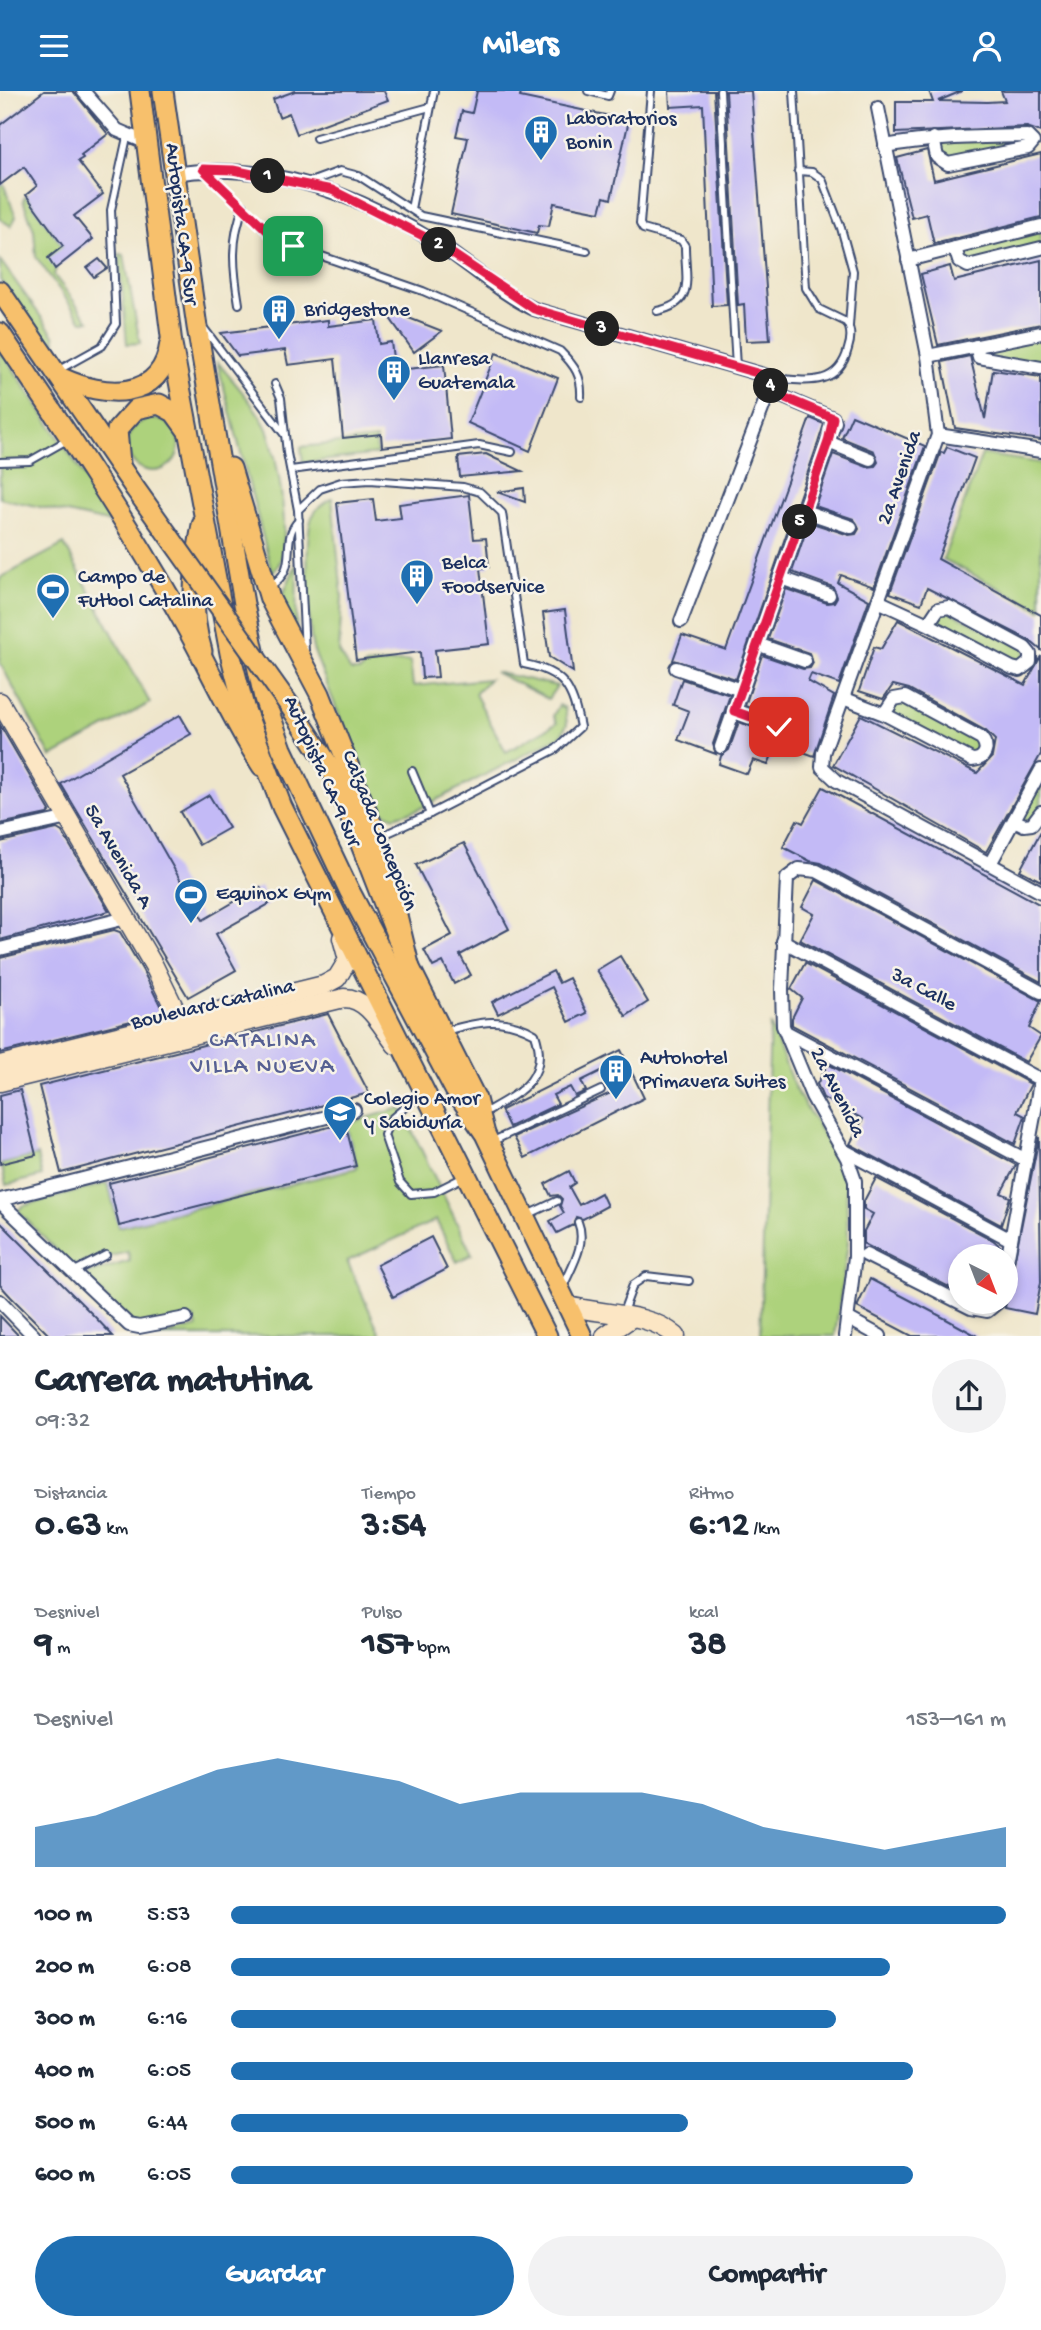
<!DOCTYPE html>
<html lang="es">
<head>
<meta charset="utf-8">
<style>
  body { margin:0; font-family:"Gochi Hand",sans-serif; background:#f2f2f3; color:#1f2937; height:100vh; display:flex; flex-direction:column; font-size:26px; white-space:nowrap }
  * { box-sizing:border-box; margin:0 }
  p { font-size:23px; color:#747a83 }
  .icon { flex:none; width:38px; height:38px; fill:none; stroke:currentColor; stroke-width:2; stroke-linecap:round; stroke-linejoin:round }
  .map { position:relative; height:1245px; overflow:hidden }
  .side { display:flex; flex-direction:column; background:#fff; flex:1 }
  .side>* { flex:none }
  .needle { width:46px; rotate:138deg }
  .tools { position:absolute; left:948px; top:1153px; display:grid; gap:14px }
  .tools a { display:grid; place-items:center; width:70px; height:70px; border-radius:50%; background:#fff; box-shadow:0 4px 10px #0003; font-size:35px }
  .pin { position:absolute; display:grid; place-items:center; width:60px; height:60px; color:#fff; margin:-30px; border-radius:14px; box-shadow:0 4px 10px #0006 }
  .km { position:absolute; width:35px; height:35px; margin:-18px; border-radius:50%; background:#222; color:#fff; font-size:19px; line-height:35px; text-align:center }
  .round { display:grid; place-items:center; flex:none; width:74px; height:74px; border-radius:37px; background:#f2f2f3 }
  .head { display:flex; align-items:center; justify-content:space-between; height:119px; padding:0 35px }
  h1 { font-size:38px; font-weight:700; line-height:52px }
  .figures { display:grid; grid-template-columns:repeat(3,1fr); gap:10px; height:119px; padding:7px 35px }
  .figures div { display:grid; align-content:center }
  .figures b { font-size:35px; font-weight:700 }
  .figures small { font-size:19px; font-weight:400 }
  .figures p { font-size:19px }
  .chart { height:196px; padding:14px 35px }
  .chart p { display:flex; justify-content:space-between }
  .chart svg { width:100%; height:126px; margin-top:7px; fill:#1f6fb2; opacity:.7 }
  .primary-button { display:flex; gap:14px; margin-top:auto; padding:14px 35px }
  .primary-button a { flex:1; height:80px; border-radius:42px; background:#1f6fb2; color:#fff; font-size:28px; font-weight:700; line-height:80px; text-align:center }
  .primary-button a+a { background:#f2f2f3; color:#1f2937 }
  ul { padding:0 35px; list-style:none; font-size:23px }
  li { display:grid; grid-template-columns:112px 84px 1fr; align-items:center; height:52px }
  li i { height:18px; border-radius:9px; background:#1f6fb2 }
  header { display:flex; justify-content:space-between; align-items:center; height:91px; padding:0 35px; background:#1f6fb2; color:#fff; font-size:32px; font-weight:700 }
  .map>svg:first-child { display:block }
</style>
</head>
<body>
<header><svg class="icon" aria-label="menu" viewBox="0 0 24 24"><path d="M4 6h16M4 12h16M4 18h16"/></svg>Milers<svg class="icon" aria-label="person" viewBox="0 0 24 24"><circle cx="12" cy="8" r="4"/><path d="M4 21q1-7 8-7t8 7"/></svg></header>
<div class="map">
<svg width="1041" height="1245" viewBox="0 0 1041 1245">
  <rect width="100%" height="100%" fill="#f7f3e8"/>
  <filter id="ink" filterUnits="userSpaceOnUse"><feTurbulence type="fractalNoise" baseFrequency=".0143" numOctaves="2"/><feDisplacementMap in="SourceGraphic" scale="14" xChannelSelector="R" yChannelSelector="G"/><feConvolveMatrix kernelMatrix="1 2 1 2 8 2 1 2 1" color-interpolation-filters="sRGB"/></filter>
  <filter id="wash" filterUnits="userSpaceOnUse"><feTurbulence type="fractalNoise" baseFrequency=".00686" numOctaves="4" result="noise"/><feDisplacementMap in="SourceGraphic" scale="28" xChannelSelector="R" yChannelSelector="G"/><feGaussianBlur stdDeviation="1.57" result="paint"/><feColorMatrix in="noise" values="0 0 0 0 0 0 0 0 0 0 0 0 0 0 0 0 0 1.4 0 .05"/><feComposite in="paint" operator="in"/></filter>
  <g filter="url(#wash)">
    <rect width="100%" height="100%" fill="#efe6cb"/>
    <!-- green -->
    <g fill="#add27c" stroke="#64806d" stroke-width="2">
      <path d="M933 47 1033 51 948 73Z"/>
      <path d="M3 92 16 126 11 135 0 128V94Z"/>
      <path d="M26 104 63 155 54 184 89 230H82L36 166 34 139 23 109Z"/>
      <path d="M1041 135V157L968 175 955 157Z"/>
      <path d="M119 163 124 164 140 252 127 253Z"/>
      <path d="M0 169 54 244 57 262 0 189Z"/>
      <path d="M1041 242V277L979 266 976 255Z"/>
      <path d="M0 258 116 433 0 407Z"/>
      <path d="M217 270C233 291 254 312 266 336 277 359 297 468 272 481Z"/>
      <circle cx="153" cy="354" r="26"/>
      <path d="M376 348 377 363 303 372 301 356Z"/>
      <path d="M982 363 1041 372V519L943 468Z"/>
      <path d="M332 407 342 505 339 561 351 580H360L366 574 410 570 413 595 489 588 475 603 506 661 557 632 553 625 559 614 565 617 567 633 561 645 419 718 394 726 376 718 313 558C308 535 304 446 312 426 316 417 323 412 332 407Z"/>
      <path d="M64 453 150 612 51 666 0 572V487Z"/>
      <path d="M297 471 296 544 279 513Z"/>
      <path d="M941 516 1025 557 1024 578 928 533Z"/>
      <path d="M495 581 557 595 548 608Z"/>
      <path d="M897 607 981 647 980 668 884 623Z"/>
      <path d="M1041 679V721L1036 730 1014 729Z"/>
      <path d="M770 933 795 998 839 1069 846 1090 848 1152 835 1245H760Z"/>
      <path d="M401 1017 472 1163 457 1171 436 1129 347 1170 381 1245H157L197 1236 194 1227 136 1240 86 1186 89 1182 130 1170 128 1161 71 1175 18 1120 23 1115 108 1092 119 1136 357 1077 346 1033Z"/>
      <path d="M37 1064 42 1085 6 1094 1 1073Z"/>
    </g>
    <g id="blocks">
      <!-- building -->
      <g fill="#c3baf6">
        <path d="M44 0H73L108 43 81 64 83 67 78 70 103 103 74 125 93 148 55 178 48 167 63 155 26 104 37 95 24 76 0 94V34Z"/>
        <path d="M295 0H384L388 9 297 43 289 22 279 26 273 8Z"/>
        <path d="M477 0H521L520 6 629 29 611 108 604 106 600 121 554 112 549 135 539 134 537 142 451 123 468 47 456 45 462 20 472 22Z"/>
        <path d="M669 0H714L727 214 712 215 703 14 670 16Z"/>
        <path d="M726 0H751L770 249 746 250 744 213 738 214Z"/>
        <path d="M929 0H962L938 10 987 11 1005 10 1001 0H1041V41L1027 36 896 42V11H933Z"/>
        <path d="M927 59 934 89 1041 63V126L934 153 927 123 912 127 897 67Z"/>
        <path d="M99 168 107 177 94 186 87 177Z"/>
        <path d="M1041 169V233L938 254 921 183 950 175 954 190Z"/>
        <path d="M396 222 442 240 414 261 387 223Z"/>
        <path d="M328 229V235L376 229 379 253 391 251 394 276 388 280 444 274 451 348 382 356 381 343 343 347 335 268 288 274 285 259 238 265 221 242Z"/>
        <path d="M496 262 558 287 530 360 468 332Z"/>
        <path d="M970 265 985 328 993 279 1041 286V349L955 337 942 271Z"/>
        <path d="M852 324 925 355 874 496 841 484 838 492 869 509 839 593 811 583 808 590 834 605 814 665 777 651 768 674 753 669 747 683 719 673 721 665 729 659 739 631 777 645 784 644 787 639 783 629 745 615 762 564 803 578 810 577 813 572 809 562 768 548 786 498 827 512 834 511 837 506 833 496 792 481 809 431 849 444 856 443 859 438 854 428 815 415 833 363 867 376 875 375 878 371 874 360 842 347Z"/>
        <path d="M810 327 824 333 818 352 736 588 673 569 682 544 726 559Z"/>
        <path d="M947 356 975 367 938 468 1041 524V559L1029 549 927 497 921 513 890 502 941 361 944 362Z"/>
        <path d="M486 363 496 368 522 380 460 386 458 366Z"/>
        <path d="M524 397 525 411 497 401Z"/>
        <path d="M469 404 474 448 486 447 489 476 480 477 489 553 435 559 438 586 422 587 420 561 356 569 337 412 373 408 376 430 401 427 399 413Z"/>
        <path d="M565 519 573 581 549 566 543 522Z"/>
        <path d="M898 529 1025 594 1041 565V663L986 761 833 674 861 624 977 682 992 666 995 649 986 640 909 598 893 594 883 608 859 600 874 556 881 558Z"/>
        <path d="M682 588 730 604 713 653 716 663 678 649 689 620 673 614Z"/>
        <path d="M180 624 191 643 120 683 203 829 260 796 269 813 216 843 236 879 188 906 61 693Z"/>
        <path d="M0 634 50 720 47 723 0 733Z"/>
        <path d="M823 696 1041 814V891L821 772 810 770 783 756 797 729 803 732Z"/>
        <path d="M209 704 229 737 199 754 180 721Z"/>
        <path d="M57 738 62 741 109 820 0 849V751Z"/>
        <path d="M1041 740V790L1020 779Z"/>
        <path d="M464 752 509 838 460 864 471 884 454 893 443 871 433 876 424 859 452 844 416 774Z"/>
        <path d="M816 789 1041 910 1029 937 1041 945 1026 971 800 849 814 823 802 816Z"/>
        <path d="M114 839 120 841 143 880 164 922 0 962V867Z"/>
        <path d="M620 865 648 911 626 925 597 879Z"/>
        <path d="M805 872 1031 993 1017 1021 1025 1025 1015 1053 792 934V927L802 907 791 898Z"/>
        <path d="M553 880 559 892 569 887 587 922 569 931 552 896 498 923 492 911Z"/>
        <path d="M328 923 369 1002 61 1082 39 995Z"/>
        <path d="M621 959 644 1007 525 1067 514 1046 613 1001 603 979 581 990 586 1000 575 1005 570 996 553 1004 558 1013 509 1036 501 1019Z"/>
        <path d="M828 973 1016 1074 1001 1102 1010 1106 1001 1134 850 1053 863 1028 823 1007 817 993Z"/>
        <path d="M20 999 36 1064 0 1073V1004Z"/>
        <path d="M345 1032 356 1075 119 1135 109 1092Z"/>
        <path d="M1039 1046 1041 1191 1035 1223 1005 1217Z"/>
        <path d="M569 1080 575 1092 569 1096 579 1114 601 1102 607 1115 583 1128 576 1126 573 1134 557 1142 550 1130 564 1122 560 1115 562 1108 558 1104 551 1105 545 1093Z"/>
        <path d="M876 1087 993 1149 1001 1156 996 1166H961V1202L864 1153V1140L873 1123 864 1118V1110Z"/>
        <path d="M0 1131 95 1226 113 1245H50L11 1206 0 1194Z"/>
        <path d="M431 1146 447 1178 393 1206 377 1174Z"/>
        <path d="M870 1188 946 1228 977 1245H912L857 1216Z"/>
        <path d="M0 1225 19 1245H0Z"/>
      </g>
    </g>
  </g>
  <g filter="url(#ink)">
    <use href="#blocks" fill-opacity="0" stroke="#3b4a6e" stroke-width="2"/>
    <g fill="none" stroke-linecap="round" stroke-linejoin="round">
      <!-- service casing -->
      <g stroke="#3b4a6e" stroke-width="10">
        <g id="service">
          <path d="M588 0 608 5 610 0"/>
          <path d="M651 0 640 133 643 138 681 149 685 155C685 188 696 212 657 220"/>
          <path d="M720 0 736 276"/>
          <path d="M316 47 430 16"/>
          <path d="M798 80 812 81 822 88 841 137 853 180 849 235"/>
          <path d="M207 82 268 141 284 152 423 200 560 260C575 275 582 285 581 306"/>
          <path d="M310 91 340 80 359 85 421 125 587 160"/>
          <path d="M411 118 434 0"/>
          <path d="M239 213C233 177 230 149 244 115"/>
          <path d="M203 236 284 343"/>
          <path d="M57 280 102 255 116 233 111 119 127 46"/>
          <path d="M774 287C805 290 838 297 848 258 851 249 852 239 846 231L819 218 806 197 794 0"/>
          <path d="M275 293 281 307 287 362 298 419"/>
          <path d="M0 371 30 370 69 348"/>
          <path d="M291 379 479 354 512 361"/>
          <path d="M269 496C302 476 278 450 299 429"/>
          <path d="M305 561 298 419 320 398 341 391 370 389 463 396 480 401 502 422 524 573C565 581 572 597 580 636L556 658 430 723 379 746"/>
          <path d="M412 680 430 723"/>
          <path d="M446 940C480 930 503 925 535 943 551 989 517 1003 482 1023"/>
          <path d="M423 1001 391 1028 384 1044 400 1091 411 1103 434 1101 464 1086"/>
          <path d="M491 1051 601 999"/>
          <path d="M527 1124 557 1110"/>
          <path d="M73 1181 106 1164"/>
          <path d="M563 1196C572 1175 587 1153 578 1131"/>
          <path d="M623 1221 633 1194 646 1185 689 1190"/>
        </g>
      </g>
      <!-- minor casing -->
      <g stroke="#3b4a6e" stroke-width="16">
        <g id="minor">
          <path d="M83 0 117 39 147 52"/>
          <path d="M878 17 928 265 938 344 823 662 822 676 837 690 1041 801"/>
          <path d="M885 55C933 46 979 46 1027 45L1033 51 1028 57 948 73 937 66 933 47"/>
          <path d="M173 83C266 69 358 103 437 152 469 173 499 201 534 218L774 287 681 530"/>
          <path d="M955 157 959 170 968 175 1041 157"/>
          <path d="M908 169 1041 135"/>
          <path d="M976 255 979 266 1041 277"/>
          <path d="M928 265 1041 242"/>
          <path d="M938 344 1041 360"/>
          <path d="M828 351 870 368"/>
          <path d="M804 420 851 436"/>
          <path d="M781 487 829 504"/>
          <path d="M878 510 928 533 1012 577 1020 579 1030 571V563L1025 557 949 516 938 518 928 533"/>
          <path d="M757 553 805 570"/>
          <path d="M676 577 741 599"/>
          <path d="M843 607 884 623 972 669C985 669 990 657 981 647L905 606 894 608 884 623"/>
          <path d="M734 620 779 637"/>
          <path d="M721 656 835 331 833 327 769 300"/>
          <path d="M1014 729 1024 734 1032 733 1041 721"/>
          <path d="M0 742 68 727"/>
          <path d="M990 773 1041 679"/>
          <path d="M783 850 1041 989"/>
          <path d="M0 858 126 827"/>
          <path d="M786 941 1026 1069"/>
          <path d="M843 1059 1011 1149"/>
          <path d="M0 1109 354 1019"/>
          <path d="M0 1111 129 1234 139 1236 186 1227"/>
          <path d="M866 1164 971 1217 987 1220 998 1211"/>
          <path d="M1006 1176 1041 987"/>
          <path d="M0 1210 34 1245"/>
          <path d="M849 1228 880 1245"/>
          <path d="M845 1245 855 1166V1090L847 1067 812 1005 783 935 782 898 787 787 799 778 817 780 1041 901"/>
        </g>
      </g>
      <!-- secondary casing -->
      <g stroke="#3b4a6e" stroke-width="21">
        <g id="secondary">
          <path d="M0 611 154 875 184 937"/>
          <path d="M0 974 324 894 337 887 348 869 342 847"/>
          <path d="M0 991 344 907C369 907 382 937 396 954"/>
          <path d="M568 1215C603 1224 649 1221 676 1245"/>
          <path d="M605 1245 631 1227"/>
        </g>
      </g>
      <!-- primary casing -->
      <g stroke="#3b4a6e" stroke-width="23">
        <g id="primary">
          <path d="M0 200 134 396"/>
          <path d="M0 242C59 330 118 416 170 507 203 562 227 621 262 675"/>
          <path d="M290 615 332 679 406 869 476 1008 484 1039"/>
        </g>
      </g>
      <!-- trunk casing -->
      <g stroke="#3b4a6e" stroke-width="23">
        <g id="trunk">
          <path d="M140 0 172 253 230 562 244 616 282 716 547 1245"/>
          <path d="M163 0 197 236 244 513 264 607 282 658 349 799 455 999 485 1043 582 1245"/>
          <path d="M62 287C103 306 162 312 170 252"/>
          <path d="M120 372 117 339 136 318 159 313 174 321 187 339"/>
          <path d="M231 377 270 508 320 603 380 754 410 878"/>
          <path d="M202 560C189 519 194 477 202 434"/>
        </g>
      </g>
      <!-- service -->
      <use href="#service" stroke="#fff" stroke-width="6"/>
      <!-- minor -->
      <use href="#minor" stroke="#fff" stroke-width="12"/>
      <!-- secondary -->
      <use href="#secondary" stroke="#fce6c4" stroke-width="18"/>
      <!-- primary -->
      <use href="#primary" stroke="#f7c06c" stroke-width="19"/>
      <!-- trunk -->
      <use href="#trunk" stroke="#f7c06c" stroke-width="19"/>
      <!-- primary-bridge casing -->
      <g stroke="#3b4a6e" stroke-width="23" stroke-linecap="butt">
        <path id="primary-bridge" d="M134 396 290 615"/>
      </g>
      <!-- primary-bridge -->
      <use href="#primary-bridge" stroke="#f7c06c" stroke-width="19"/>
    </g>
  </g>
  <g fill="none" stroke-linecap="round" stroke-linejoin="round" filter="url(#ink)">
    <!-- route casing -->
    <g stroke="#fff" stroke-width="14">
      <path id="route" d="M293 155 275 147 203 78 233 79 332 99 435 151 534 218 774 287 769 300 833 327 828 351 734 620 779 636"/>
    </g>
    <!-- route -->
    <use href="#route" stroke="#e11d48" stroke-width="9"/>
  </g>
  <!-- icons -->
  <defs>
    <g id="building-pin" transform="scale(1.75)"><path d="M0 17L-7.5 6A9.5 9.5 0 1 1 7.5 6Z" fill="#1f6fb2" stroke="#f7f3e8"/><path d="M-4-6H4V6H1V3H-1V6H-4ZM-2.5-4.3h1.7v1.8h-1.7ZM.8-4.3h1.7v1.8H.8ZM-2.5-1h1.7V.8h-1.7ZM.8-1h1.7V.8H.8Z" fill="#fff"/></g>
    <g id="stadium-pin" transform="scale(1.75)"><path d="M0 17L-7.5 6A9.5 9.5 0 1 1 7.5 6Z" fill="#1f6fb2" stroke="#f7f3e8"/><path d="M0-5a6.5 5 0 1 0 0 10a6.5 5 0 1 0 0-10ZM-3.5-1.8h7v3.6h-7Z" fill="#fff"/></g>
    <g id="school-pin" transform="scale(1.75)"><path d="M0 17L-7.5 6A9.5 9.5 0 1 1 7.5 6Z" fill="#1f6fb2" stroke="#f7f3e8"/><path d="M0-5L7-2L0 1L-7-2ZM-4 1L0 2.5L4 1V4Q0 6-4 4Z" fill="#fff"/></g>
  </defs>
  <g fill-rule="evenodd">
    <use href="#building-pin" x="541" y="41"/>
    <use href="#building-pin" x="279" y="220"/>
    <use href="#building-pin" x="394" y="281"/>
    <use href="#building-pin" x="417" y="485"/>
    <use href="#stadium-pin" x="53" y="499"/>
    <use href="#stadium-pin" x="191" y="804"/>
    <use href="#building-pin" x="616" y="980"/>
    <use href="#school-pin" x="340" y="1021"/>
  </g>
  <g text-anchor="middle" dominant-baseline="central" stroke-width="5" stroke-linejoin="round" paint-order="stroke">
    <!-- poi labels -->
    <g font-size="21" fill="#1b2f5e" stroke="#f7f3e8" text-anchor="start">
      <text x="566" y="29">Laboratorios<tspan x="566" dy="24">Bonin</tspan></text>
      <text x="304" y="220">Bridgestone</text>
      <text x="418" y="269">Llanresa<tspan x="418" dy="24">Guatemala</tspan></text>
      <text x="442" y="473">Belca<tspan x="442" dy="24">Foodservice</tspan></text>
      <text x="78" y="487">Campo de<tspan x="78" dy="24">Futbol Catalina</tspan></text>
      <text x="216" y="804">Equinox Gym</text>
      <text x="640" y="968">Autohotel<tspan x="640" dy="24">Primavera Suites</tspan></text>
      <text x="364" y="1009">Colegio Amor<tspan x="364" dy="24">y Sabiduría</tspan></text>
    </g>
    <!-- street labels -->
    <g font-size="21" fill="#1b2f5e" stroke="#f7f3e8">
      <text transform="translate(180 133) rotate(83)">Autopista CA-9 Sur</text>
      <text transform="translate(901 387) rotate(-71)">2a Avenida</text>
      <text transform="translate(321 681) rotate(66)">Autopista CA-9 Sur</text>
      <text transform="translate(378 740) rotate(68)">Calzada Concepción</text>
      <text transform="translate(117 766) rotate(60)">5a Avenida A</text>
      <text transform="translate(923 900) rotate(28)">3a Calle</text>
      <text transform="translate(213 915) rotate(-13)">Boulevard Catalina</text>
      <text transform="translate(836 1002) rotate(63)">2a Avenida</text>
    </g>
    <!-- neighbourhood labels -->
    <g font-size="23" letter-spacing="2" fill="#566093" stroke="#f7f3e8">
      <text x="263" y="950">CATALINA<tspan x="263" dy="26">VILLA NUEVA</tspan></text>
    </g>
  </g>
</svg>
<div class="tools">
<a><svg class="needle" viewBox="-14 -14 28 28"><path d="M0-13l5 13h-10z" fill="#e53935"/><path d="M0 13l5-13h-10z" fill="#747a83"/></svg></a>
</div>
<div class="pin" style="left:293px;top:155px;background:#1e9e55"><svg class="icon" aria-label="arrive" viewBox="0 0 24 24"><path d="M6 21V4h12l-3 4 3 4H6"/></svg></div>
<div class="pin" style="left:779px;top:636px;background:#d93025"><svg class="icon" aria-label="check" viewBox="0 0 24 24"><path d="M5 12l5 5 9-10"/></svg></div>
<b class="km" style="left:268px;top:85px">1</b>
<b class="km" style="left:439px;top:154px">2</b>
<b class="km" style="left:602px;top:238px">3</b>
<b class="km" style="left:771px;top:295px">4</b>
<b class="km" style="left:800px;top:431px">5</b>
</div>
<section class="side">
<div class="head"><div><h1>Carrera matutina</h1><p>09:32</p></div><a class="round"><svg class="icon" aria-label="share" viewBox="0 0 24 24"><path d="M12 15V3M7 8l5-5 5 5M5 13v7h14v-7"/></svg></a></div>
<div class="figures">
<div><p>Distancia</p><b>0.63<small> km</small></b></div>
<div><p>Tiempo</p><b>3:54</b></div>
<div><p>Ritmo</p><b>6:12<small> /km</small></b></div>
</div>
<div class="figures">
<div><p>Desnivel</p><b>9<small> m</small></b></div>
<div><p>Pulso</p><b>157<small> bpm</small></b></div>
<div><p>kcal</p><b>38</b></div>
</div>
<div class="chart"><p><span>Desnivel</span>153–161 m</p>
<svg viewBox="0 0 160 44" preserveAspectRatio="none"><path d="M0 44V30L10 26L20 18L30 10L40 6L50 10L60 14L70 22L80 18L90 18L100 18L110 22L120 30L130 34L140 38L150 34L160 30V44z"/></svg>
</div>
<ul>
<li><b>100 m</b>5:53<i style="width:100%"></i></li>
<li><b>200 m</b>6:08<i style="width:85%"></i></li>
<li><b>300 m</b>6:16<i style="width:78%"></i></li>
<li><b>400 m</b>6:05<i style="width:88%"></i></li>
<li><b>500 m</b>6:44<i style="width:59%"></i></li>
<li><b>600 m</b>6:05<i style="width:88%"></i></li>
</ul>
<div class="primary-button"><a>Guardar</a><a>Compartir</a></div>
</section>
</body>
</html>
